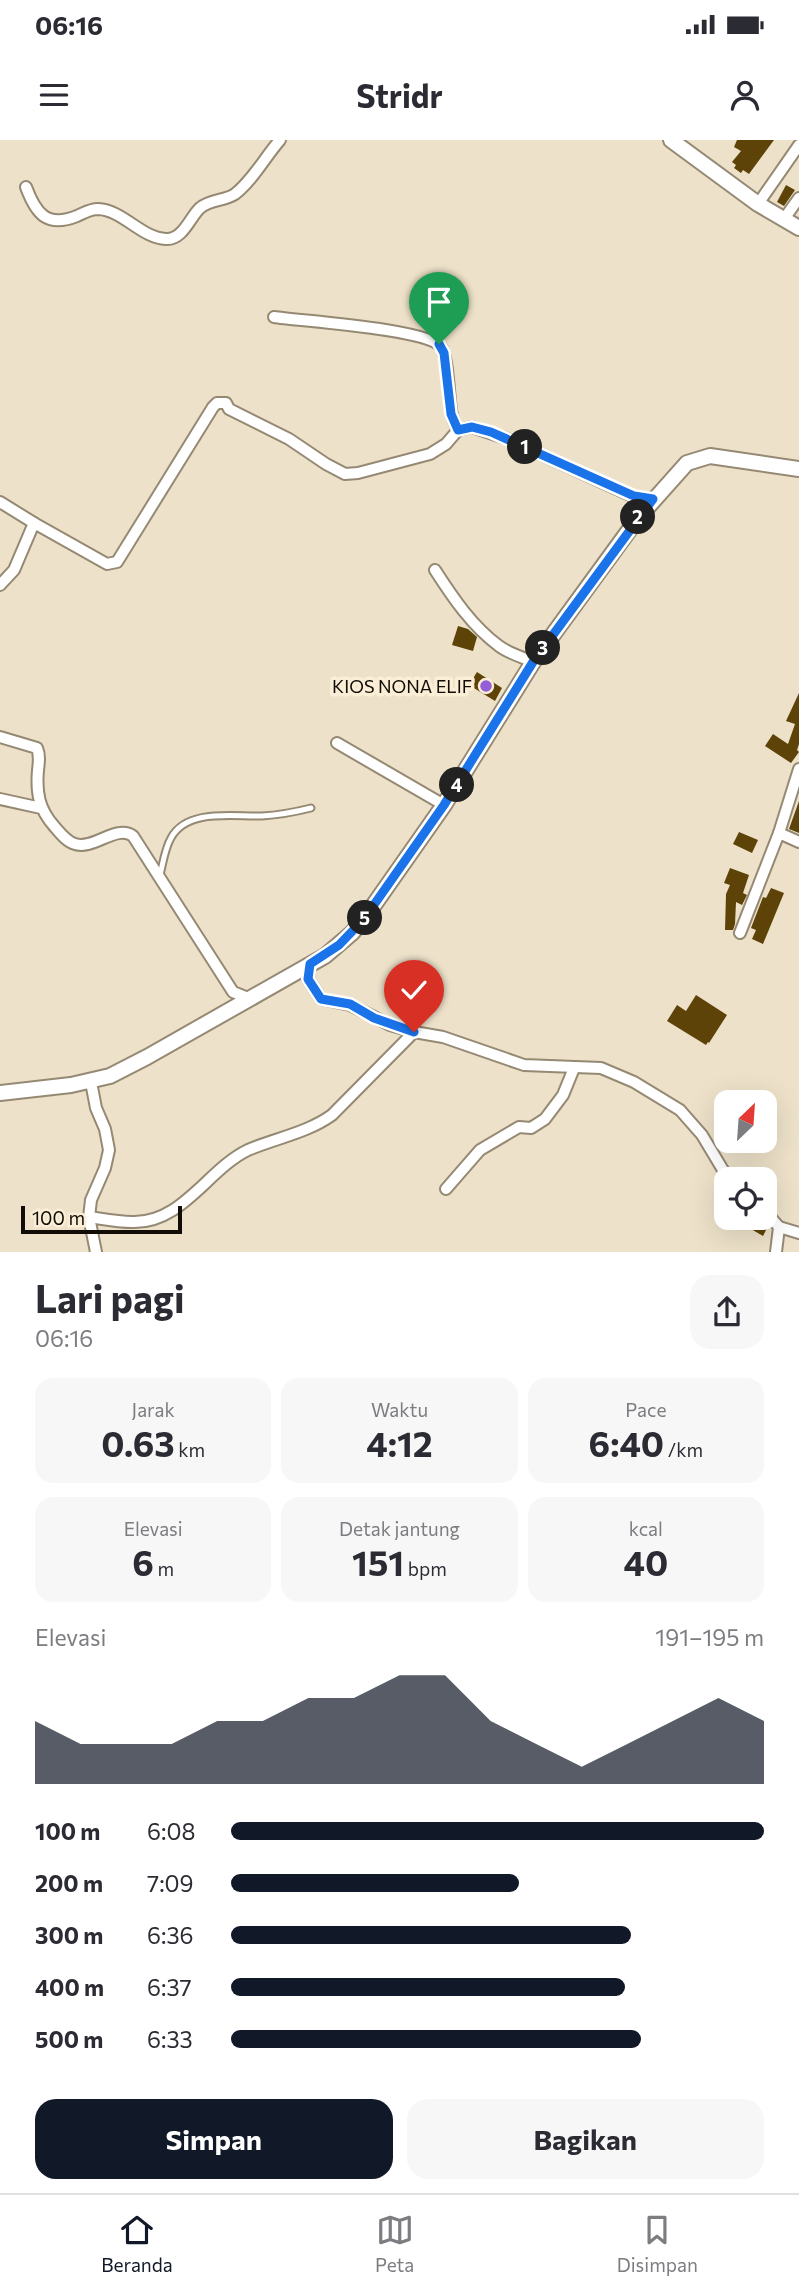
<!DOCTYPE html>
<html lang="id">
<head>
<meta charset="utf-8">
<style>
  body { margin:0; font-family:Commissioner,sans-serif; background:#f7f7f7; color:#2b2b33; height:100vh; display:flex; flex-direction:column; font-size:26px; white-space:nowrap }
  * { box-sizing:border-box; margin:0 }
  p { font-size:23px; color:#7c7c81 }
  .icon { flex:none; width:38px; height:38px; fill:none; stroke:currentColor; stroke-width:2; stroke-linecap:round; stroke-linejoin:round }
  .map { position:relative; height:1112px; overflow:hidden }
  .side { display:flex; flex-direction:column; background:#fff; flex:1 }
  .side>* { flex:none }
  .needle { width:46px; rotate:25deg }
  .tools { position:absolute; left:714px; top:950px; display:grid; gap:14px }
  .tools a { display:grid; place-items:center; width:63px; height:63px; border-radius:14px; background:#fff; box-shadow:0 7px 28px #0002; font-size:35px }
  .scale { position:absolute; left:21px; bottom:18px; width:161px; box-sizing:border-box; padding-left:7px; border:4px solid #110d06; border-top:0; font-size:19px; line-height:24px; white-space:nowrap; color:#110d06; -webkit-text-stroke:5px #fbeed6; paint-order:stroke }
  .pin { position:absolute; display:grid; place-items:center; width:60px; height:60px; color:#fff; margin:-72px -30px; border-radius:50% 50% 50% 0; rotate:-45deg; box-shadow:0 0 7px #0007 }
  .pin .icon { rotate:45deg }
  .km { position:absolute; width:35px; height:35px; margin:-18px; border-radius:50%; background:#222; color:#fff; font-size:19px; line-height:35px; text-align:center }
  .round { display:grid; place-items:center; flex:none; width:74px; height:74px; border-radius:21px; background:#f7f7f7 }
  .headline { display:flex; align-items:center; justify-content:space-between; height:119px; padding:0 35px }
  h1 { font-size:38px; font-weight:700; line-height:52px }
  .metrics { display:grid; grid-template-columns:repeat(3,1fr); gap:10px; height:119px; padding:7px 35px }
  .metrics div { display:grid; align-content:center; border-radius:18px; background:#f7f7f7; text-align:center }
  .metrics b { font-size:35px; font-weight:700 }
  .metrics small { font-size:19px; font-weight:400 }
  .metrics p { font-size:19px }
  .chart { height:196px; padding:14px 35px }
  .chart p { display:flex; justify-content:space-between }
  .chart svg { width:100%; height:126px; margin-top:7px; fill:#111827; opacity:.7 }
  .button { display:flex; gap:14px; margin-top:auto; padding:14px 35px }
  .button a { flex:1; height:80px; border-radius:21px; background:#111827; color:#fff; font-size:28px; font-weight:700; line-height:80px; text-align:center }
  .button a+a { background:#f7f7f7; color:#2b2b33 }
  ul { padding:0 35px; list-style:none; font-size:23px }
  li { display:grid; grid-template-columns:112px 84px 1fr; align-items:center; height:52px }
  li i { height:18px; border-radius:9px; background:#111827 }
  .status { display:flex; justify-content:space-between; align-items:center; height:49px; padding:0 35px; background:#fff; direction:ltr }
  .status svg { height:19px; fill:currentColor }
  header { display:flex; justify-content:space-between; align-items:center; height:91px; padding:0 35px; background:#fff; font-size:32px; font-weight:700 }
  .menu { display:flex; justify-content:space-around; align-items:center; height:98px; border-top:2px solid #e1e1e2; background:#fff; font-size:19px; color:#7c7c81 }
  .menu a { display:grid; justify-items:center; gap:4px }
  .menu .selected { color:#111827 }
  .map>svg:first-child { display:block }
</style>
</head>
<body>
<div class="status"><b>06:16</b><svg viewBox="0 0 49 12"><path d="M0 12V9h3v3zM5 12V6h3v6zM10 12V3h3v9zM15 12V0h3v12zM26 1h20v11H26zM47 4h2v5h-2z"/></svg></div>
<header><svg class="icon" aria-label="menu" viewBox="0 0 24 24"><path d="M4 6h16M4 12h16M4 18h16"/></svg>Stridr<svg class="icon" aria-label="person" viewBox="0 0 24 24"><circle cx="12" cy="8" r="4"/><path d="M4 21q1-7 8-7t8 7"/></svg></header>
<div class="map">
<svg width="799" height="1112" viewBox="0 0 799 1112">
  <rect width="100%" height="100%" fill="#ede1c9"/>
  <!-- building -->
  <g fill="#5d4307">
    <path d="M737 0H774L749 34 743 30 741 33 734 28 736 25 732 22 741 11 734 7Z"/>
    <path d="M786 45 795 50 784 66 777 62Z"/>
    <path d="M458 486 468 489 477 497 473 511 452 505Z"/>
    <path d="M477 532 502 548 495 561 469 545Z"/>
    <path d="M799 553V604L797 610 799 612 791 623 765 606 773 594 788 604 795 584 786 581Z"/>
    <path d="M799 661V693L789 689Z"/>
    <path d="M739 692 758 700 752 713 733 704Z"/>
    <path d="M730 728 749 735 743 753 747 755 742 765 736 762 735 784 733 790H725L726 754 730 745 724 743Z"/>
    <path d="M771 748 784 753 763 804 752 799 756 790 751 788 763 757 766 758Z"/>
    <path d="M696 855 727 875 709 903 708 902 706 905 667 881 677 865 686 871Z"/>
    <path d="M756 1079 768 1086 763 1096 751 1089Z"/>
  </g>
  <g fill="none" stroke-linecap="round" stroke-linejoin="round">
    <!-- service casing -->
    <g stroke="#958974" stroke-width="9">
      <path id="service" d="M160 735C163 723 165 708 171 698 187 668 234 677 262 676 279 675 295 672 311 668"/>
    </g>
    <!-- minor casing -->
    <g stroke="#958974" stroke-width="14">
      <g id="minor">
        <path d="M26 47C36 74 47 88 77 76 84 73 90 69 98 69 123 70 141 98 166 99 183 100 190 77 200 68 210 59 225 61 235 54 253 40 265 17 280 0"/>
        <path d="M758 64 799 5"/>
        <path d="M784 79 799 58"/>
        <path d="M274 177C301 181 429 189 441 207 448 216 449 257 451 270 452 278 455 284 458 290"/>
        <path d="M0 362 34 383"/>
        <path d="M435 430C453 458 472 486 499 506 508 513 522 517 533 522"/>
        <path d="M0 445 14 430 34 383 107 424 117 422 213 267 217 263H226L229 269 289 299 326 324 345 334 358 333 430 314 446 304 458 290 472 287 505 298 634 357 653 359"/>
        <path d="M0 597 37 608C40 615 39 622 38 630 36 653 39 669 54 686 60 693 67 702 75 704 94 710 116 684 133 696L233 852 248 858"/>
        <path d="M337 603 444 665"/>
        <path d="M799 629 779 693 799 702"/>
        <path d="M0 659 41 668"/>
        <path d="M740 793 779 693"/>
        <path d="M310 824 308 839 321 859 350 865 390 885 414 892 443 897 524 925 601 928 634 942 680 970 702 995 729 1040"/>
        <path d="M91 942 96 968 105 989 109 1010 105 1028 91 1060 89 1077 96 1112"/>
        <path d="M446 1049 480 1010 519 987 531 988 545 979 563 955 574 928"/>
        <path d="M765 1071 779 1087 776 1112"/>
        <path d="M89 1077C103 1079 118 1082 132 1082 182 1084 208 1029 248 1010 276 998 307 993 332 975L414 892"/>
        <path d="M779 1087 799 1093"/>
      </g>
    </g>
    <!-- tertiary casing -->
    <g stroke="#958974" stroke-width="18">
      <g id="tertiary">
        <path d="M671 0 758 64 799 88"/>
        <path d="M0 953 71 945 110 936 147 917 325 816 352 793 364 779 444 665 533 522 638 378 687 323 710 316 799 329"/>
      </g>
    </g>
    <!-- service -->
    <use href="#service" stroke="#fff" stroke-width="5"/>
    <!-- minor -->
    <use href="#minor" stroke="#fff" stroke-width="10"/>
    <!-- tertiary -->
    <use href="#tertiary" stroke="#fff" stroke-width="14"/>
  </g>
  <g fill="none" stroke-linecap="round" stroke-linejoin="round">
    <!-- route casing -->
    <g stroke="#fff" stroke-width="14">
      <path id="route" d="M414 892 374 878 350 864 321 859 308 839 310 824 339 805 364 779 444 665 533 522 653 359 634 356 491 292 472 287 458 290 451 274 444 213 439 204"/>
    </g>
    <!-- route -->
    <use href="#route" stroke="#1a73e8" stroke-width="9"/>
  </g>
  <!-- markers -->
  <circle fill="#955dd6" stroke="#fbeed6" stroke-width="2.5" cx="486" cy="546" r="7"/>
  <g text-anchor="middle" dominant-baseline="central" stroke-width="7" stroke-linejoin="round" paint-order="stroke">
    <!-- poi labels -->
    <g font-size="18" fill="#110d06" stroke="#fbeed6" text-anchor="end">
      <text x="472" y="546">KIOS NONA ELIF</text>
    </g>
  </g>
</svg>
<div class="tools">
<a><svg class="needle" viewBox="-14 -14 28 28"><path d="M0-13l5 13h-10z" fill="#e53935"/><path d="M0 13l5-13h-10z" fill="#7c7c81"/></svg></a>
<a><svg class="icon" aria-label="locate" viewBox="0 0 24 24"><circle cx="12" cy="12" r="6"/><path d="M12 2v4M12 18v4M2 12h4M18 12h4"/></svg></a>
</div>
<div class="scale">100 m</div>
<div class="pin" style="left:439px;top:204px;background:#1e9e55"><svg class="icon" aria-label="arrive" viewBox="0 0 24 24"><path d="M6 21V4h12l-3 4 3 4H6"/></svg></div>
<div class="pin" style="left:414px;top:892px;background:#d93025"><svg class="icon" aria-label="check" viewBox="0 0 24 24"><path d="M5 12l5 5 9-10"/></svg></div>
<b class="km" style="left:525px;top:307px">1</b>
<b class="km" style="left:638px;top:377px">2</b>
<b class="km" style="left:543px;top:508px">3</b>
<b class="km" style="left:457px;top:645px">4</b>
<b class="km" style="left:365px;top:778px">5</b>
</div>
<section class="side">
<div class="headline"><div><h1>Lari pagi</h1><p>06:16</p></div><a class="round"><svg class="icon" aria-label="share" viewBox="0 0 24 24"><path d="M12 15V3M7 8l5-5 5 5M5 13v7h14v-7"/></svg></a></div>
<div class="metrics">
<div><p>Jarak</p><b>0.63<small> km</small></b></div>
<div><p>Waktu</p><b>4:12</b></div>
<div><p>Pace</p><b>6:40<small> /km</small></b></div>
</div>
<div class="metrics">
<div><p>Elevasi</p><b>6<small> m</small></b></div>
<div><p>Detak jantung</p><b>151<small> bpm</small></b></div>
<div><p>kcal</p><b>40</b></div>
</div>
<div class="chart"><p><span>Elevasi</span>191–195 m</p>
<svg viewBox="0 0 160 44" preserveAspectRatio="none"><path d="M0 44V22L10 30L20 30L30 30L40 22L50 22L60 14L70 14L80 6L90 6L100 22L110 30L120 38L130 30L140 22L150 14L160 22V44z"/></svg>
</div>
<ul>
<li><b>100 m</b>6:08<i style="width:100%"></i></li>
<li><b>200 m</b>7:09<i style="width:54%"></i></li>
<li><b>300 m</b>6:36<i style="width:75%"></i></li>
<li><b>400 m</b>6:37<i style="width:74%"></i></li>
<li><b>500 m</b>6:33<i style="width:77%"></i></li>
</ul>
<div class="button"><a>Simpan</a><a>Bagikan</a></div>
</section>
<nav class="menu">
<a class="selected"><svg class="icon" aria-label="home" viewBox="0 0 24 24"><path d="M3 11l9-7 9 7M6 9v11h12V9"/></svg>Beranda</a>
<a><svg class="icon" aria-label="map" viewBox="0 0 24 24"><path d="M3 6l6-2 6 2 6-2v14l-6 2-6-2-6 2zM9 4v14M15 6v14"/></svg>Peta</a>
<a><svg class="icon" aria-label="saved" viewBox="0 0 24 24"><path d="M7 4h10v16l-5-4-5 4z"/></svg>Disimpan</a>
</nav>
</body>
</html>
